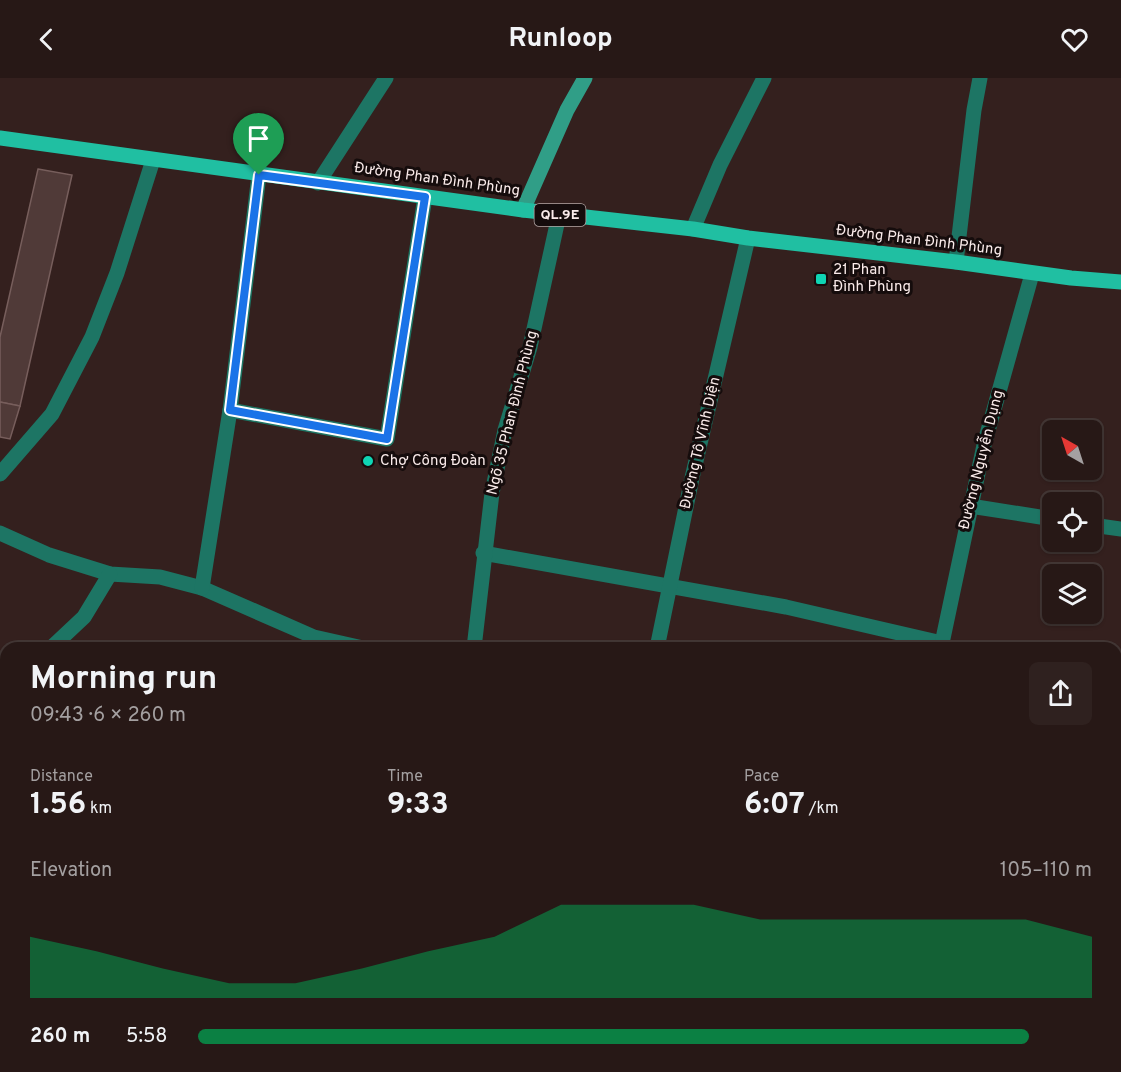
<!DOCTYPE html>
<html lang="en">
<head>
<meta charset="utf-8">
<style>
  body { margin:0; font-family:Overpass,sans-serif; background:#2f211f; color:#f1f3f6; height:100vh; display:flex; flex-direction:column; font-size:22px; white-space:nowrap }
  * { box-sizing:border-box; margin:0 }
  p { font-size:20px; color:#a4a0a1 }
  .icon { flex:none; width:33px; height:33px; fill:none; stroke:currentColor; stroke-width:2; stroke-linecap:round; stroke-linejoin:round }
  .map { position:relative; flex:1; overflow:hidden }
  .panel { position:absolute; left:0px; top:564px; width:1122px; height:430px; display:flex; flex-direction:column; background:#271816; border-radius:18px 18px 0 0; box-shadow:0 2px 4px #0004,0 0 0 2px #433735 }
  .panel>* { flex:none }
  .needle { width:39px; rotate:321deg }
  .controls { position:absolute; left:1042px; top:342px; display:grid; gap:12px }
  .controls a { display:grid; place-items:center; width:60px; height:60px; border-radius:9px; background:#271816; box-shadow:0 2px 4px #0004,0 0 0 2px #433735; font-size:30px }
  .pin { position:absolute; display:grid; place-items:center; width:51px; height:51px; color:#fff; margin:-62px -26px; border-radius:50% 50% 50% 0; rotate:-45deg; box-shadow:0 0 6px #0007 }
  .pin .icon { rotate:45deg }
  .round { display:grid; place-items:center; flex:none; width:63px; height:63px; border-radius:9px; background:#2f211f }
  .head { display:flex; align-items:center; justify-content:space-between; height:102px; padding:0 30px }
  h1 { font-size:33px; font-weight:700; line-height:45px }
  .metrics { display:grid; grid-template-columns:repeat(3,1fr); gap:9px; height:102px; padding:6px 30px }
  .metrics div { display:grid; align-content:center }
  .metrics b { font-size:30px; font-weight:700 }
  .metrics small { font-size:16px; font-weight:400 }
  .metrics p { font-size:16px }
  .chart { height:168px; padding:12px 30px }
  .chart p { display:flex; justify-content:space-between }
  .chart svg { width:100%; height:108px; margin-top:6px; fill:#0b8043; opacity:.7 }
  ul { padding:0 30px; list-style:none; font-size:20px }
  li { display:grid; grid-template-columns:96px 72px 1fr; align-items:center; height:45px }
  li i { height:15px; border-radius:8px; background:#0b8043 }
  header { display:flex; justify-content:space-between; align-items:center; height:78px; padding:0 30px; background:#271816; font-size:27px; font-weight:700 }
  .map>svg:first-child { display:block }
</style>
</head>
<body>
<header><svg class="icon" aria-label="back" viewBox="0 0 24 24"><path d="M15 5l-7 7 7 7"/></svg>Runloop<svg class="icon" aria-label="heart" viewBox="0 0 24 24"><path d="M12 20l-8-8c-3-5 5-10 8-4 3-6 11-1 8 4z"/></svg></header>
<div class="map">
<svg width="1121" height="994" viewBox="0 0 1121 994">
  <rect width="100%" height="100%" fill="#34201e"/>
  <!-- building -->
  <g fill="#503a38" stroke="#775e5c" stroke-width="1.5">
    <path d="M38 91 72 97 20 328 0 324V259Z"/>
    <path d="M0 324 20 328 10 361 0 359Z"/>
  </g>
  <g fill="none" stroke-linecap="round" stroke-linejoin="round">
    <!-- street -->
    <g stroke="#1d7564" stroke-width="15">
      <path d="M318 105 386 0"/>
      <path d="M693 151 720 87 764 0"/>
      <path d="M956 184 974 32 980 0"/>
      <path d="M230 332 387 361 425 119"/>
      <path d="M0 396 52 336 92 259 117 195 153 82"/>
      <path d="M970 428 1053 441"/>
      <path d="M1092 447 1121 451"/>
      <path d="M0 455 49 477 110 496 160 499 202 510 314 559 363 570"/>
      <path d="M483 475 786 529 942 565"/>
      <path d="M202 510 230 332 259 97"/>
      <path d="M51 570 84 539 110 496"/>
      <path d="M474 570 492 415 505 352 530 269 559 137"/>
      <path d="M657 570 692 400 748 160"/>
      <path d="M941 570 984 367 1032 196"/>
      <path d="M0 750 6 739"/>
      <path d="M1116 816 1121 819"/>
      <path d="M0 882 6 886"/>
      <path d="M363 988 380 994"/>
      <path d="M621 988H629"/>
      <path d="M98 994 99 988"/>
      <path d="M209 994 212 988"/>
      <path d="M558 994 559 988"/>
      <path d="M827 994 829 988"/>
      <path d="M991 994V988"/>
    </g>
    <!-- secondary -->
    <path stroke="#309e87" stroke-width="15" d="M523 132 567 32 585 0"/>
    <!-- primary -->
    <path stroke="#20bfa2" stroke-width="15" d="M0 60 523 132 693 151 748 160 956 184 1071 200 1121 204"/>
  </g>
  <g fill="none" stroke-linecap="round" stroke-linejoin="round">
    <!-- route casing -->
    <g stroke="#fff" stroke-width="12">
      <path id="route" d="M259 97 425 119 387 361 230 332Z"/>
    </g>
    <!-- route -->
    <use href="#route" stroke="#1a73e8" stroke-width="8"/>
  </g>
  <!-- markers -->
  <g fill="#0fd5b4" stroke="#150c0c" stroke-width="2">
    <rect x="815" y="195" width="12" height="12" rx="3"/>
    <circle cx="368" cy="383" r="6"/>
  </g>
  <g text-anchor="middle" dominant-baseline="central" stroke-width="6" stroke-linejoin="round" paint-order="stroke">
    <!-- shield labels -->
    <rect fill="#150c0c" stroke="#b5a8a7" stroke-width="1.5" x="534.5" y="126" width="51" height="22" rx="4.5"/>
    <g font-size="14" font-weight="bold" fill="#faebea">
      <text x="560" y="137">QL.9E</text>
    </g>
    <!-- street labels -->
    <g font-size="15" fill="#faebea" stroke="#150c0c">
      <text transform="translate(437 102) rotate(8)">Đường Phan Đình Phùng</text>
      <text transform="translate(919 163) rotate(7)">Đường Phan Đình Phùng</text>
      <text transform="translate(513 335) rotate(-76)">Ngõ 35 Phan Đình Phùng</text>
      <text transform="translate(701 365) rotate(-77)">Đường Tô Vĩnh Diện</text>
      <text transform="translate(982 382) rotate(-76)">Đường Nguyễn Dụng</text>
    </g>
    <!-- poi labels -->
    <g font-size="15" fill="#faebea" stroke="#150c0c" text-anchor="start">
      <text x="833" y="192">21 Phan<tspan x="833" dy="17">Đình Phùng</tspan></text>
      <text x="380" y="383">Chợ Công Đoàn</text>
    </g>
  </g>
</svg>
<div class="controls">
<a><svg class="needle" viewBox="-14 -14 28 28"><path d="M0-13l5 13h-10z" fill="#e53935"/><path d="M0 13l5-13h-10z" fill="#a4a0a1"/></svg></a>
<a><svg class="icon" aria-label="locate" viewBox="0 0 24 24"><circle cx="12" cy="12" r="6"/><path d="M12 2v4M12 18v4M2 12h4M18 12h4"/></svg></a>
<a><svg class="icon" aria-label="layers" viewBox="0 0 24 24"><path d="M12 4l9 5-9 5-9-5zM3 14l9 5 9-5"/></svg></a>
</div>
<div class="pin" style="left:259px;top:97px;background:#1e9e55"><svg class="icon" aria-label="arrive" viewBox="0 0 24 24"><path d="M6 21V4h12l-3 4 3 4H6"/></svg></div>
<section class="panel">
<div class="head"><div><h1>Morning run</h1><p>09:43 · 6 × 260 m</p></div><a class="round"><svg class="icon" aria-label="share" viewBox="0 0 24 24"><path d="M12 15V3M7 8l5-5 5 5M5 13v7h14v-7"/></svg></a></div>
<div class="metrics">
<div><p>Distance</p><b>1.56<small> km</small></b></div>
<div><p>Time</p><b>9:33</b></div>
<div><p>Pace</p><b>6:07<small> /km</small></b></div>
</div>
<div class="chart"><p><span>Elevation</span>105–110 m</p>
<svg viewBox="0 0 160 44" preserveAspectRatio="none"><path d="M0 44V19L10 25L20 32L30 38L40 38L50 32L60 25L70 19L80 6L90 6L100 6L110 12L120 12L130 12L140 12L150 12L160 19V44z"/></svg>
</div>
<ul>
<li><b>260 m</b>5:58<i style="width:93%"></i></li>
</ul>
</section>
</div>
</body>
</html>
